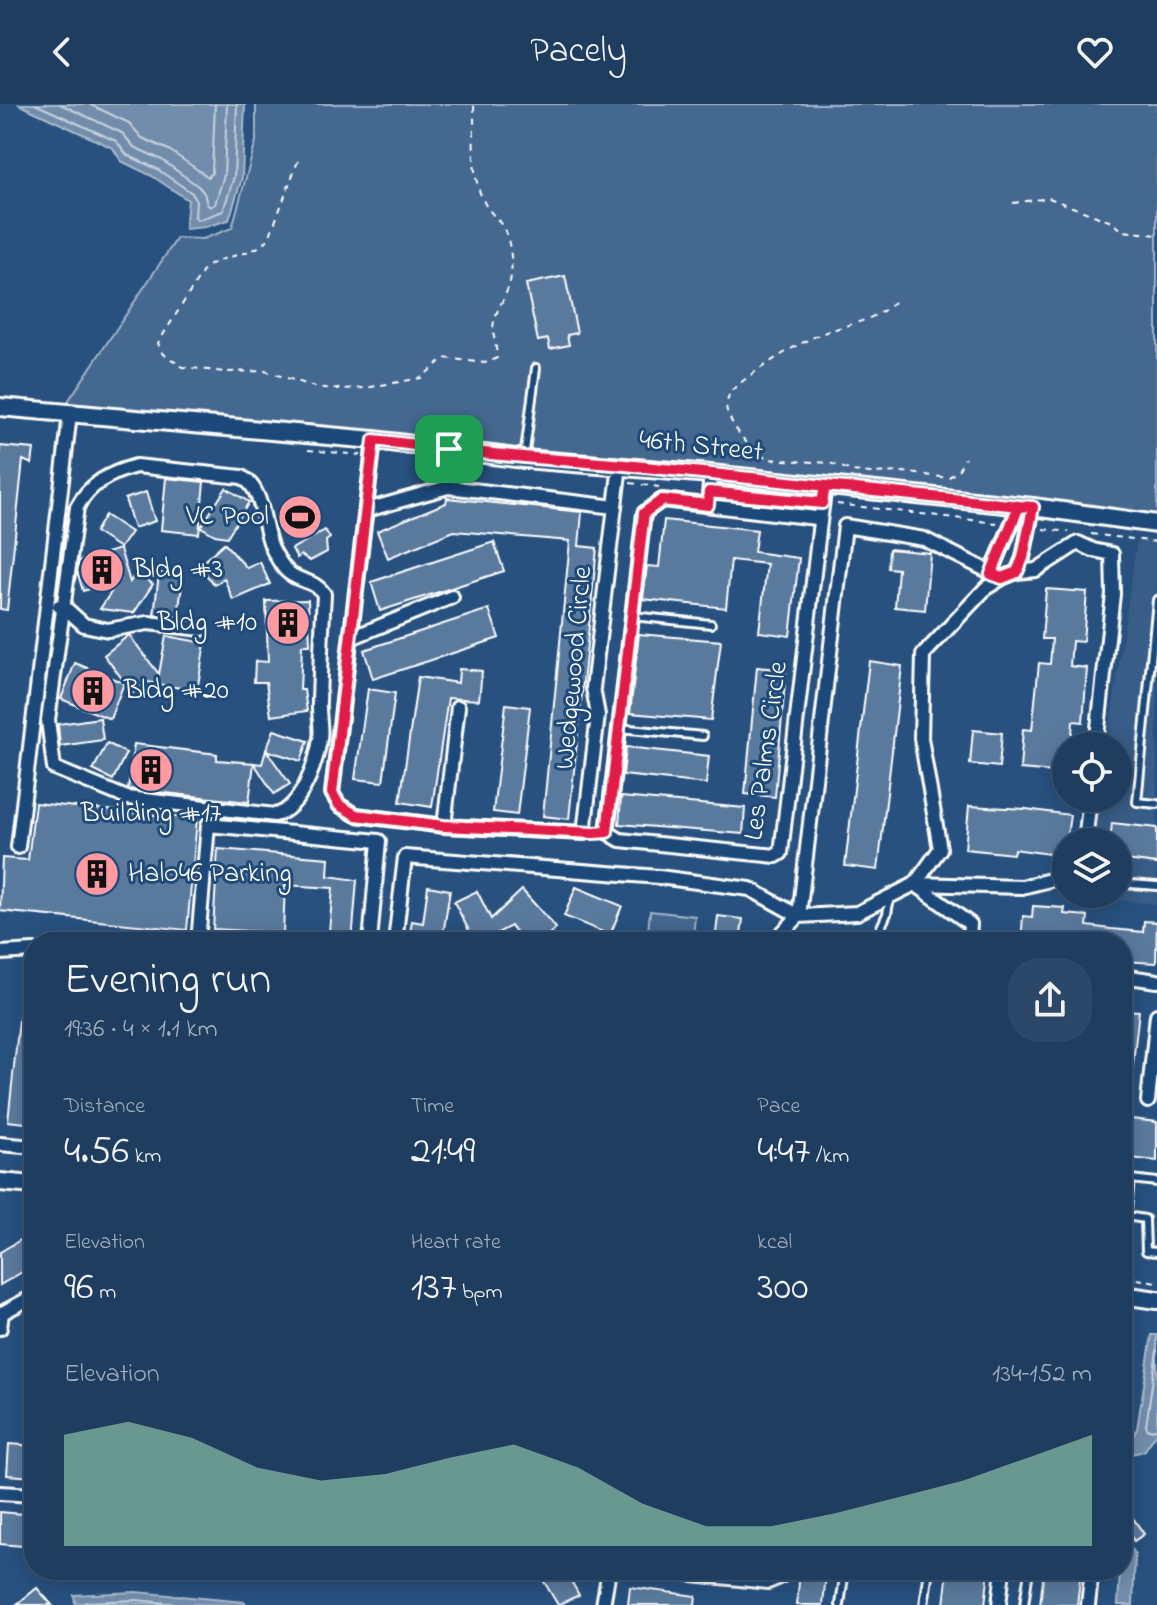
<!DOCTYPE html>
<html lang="en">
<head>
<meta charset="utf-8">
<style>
  body { margin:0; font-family:"Indie Flower",sans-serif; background:#2b4868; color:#f1f3f6; height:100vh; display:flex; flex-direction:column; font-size:30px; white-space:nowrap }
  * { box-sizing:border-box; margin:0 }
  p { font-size:26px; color:#a1aebd }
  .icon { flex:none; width:44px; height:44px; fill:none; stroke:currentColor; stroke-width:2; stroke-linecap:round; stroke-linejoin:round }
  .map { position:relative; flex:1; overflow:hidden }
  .sheet { position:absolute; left:24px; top:828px; width:1108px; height:648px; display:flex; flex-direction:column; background:#1e3d5f; border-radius:32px; box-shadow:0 4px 20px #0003,0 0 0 2px #3c5674 }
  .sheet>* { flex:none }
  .fabs { position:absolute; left:1052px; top:628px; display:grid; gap:16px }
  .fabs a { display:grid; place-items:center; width:80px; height:80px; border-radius:50%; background:#1e3d5f; box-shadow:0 4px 20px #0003,0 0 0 2px #3c5674; font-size:40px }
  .pin { position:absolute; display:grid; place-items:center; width:68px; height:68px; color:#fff; margin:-34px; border-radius:16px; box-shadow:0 4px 12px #0006 }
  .round { display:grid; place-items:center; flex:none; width:84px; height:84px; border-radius:32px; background:#2b4868 }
  .overview { display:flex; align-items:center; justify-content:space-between; height:136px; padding:0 40px }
  h1 { font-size:44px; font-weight:600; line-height:60px }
  .metrics { display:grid; grid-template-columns:repeat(3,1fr); gap:12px; height:136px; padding:8px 40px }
  .metrics div { display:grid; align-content:center }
  .metrics b { font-size:40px; font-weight:600 }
  .metrics small { font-size:22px; font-weight:400 }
  .metrics p { font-size:22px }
  .chart { height:224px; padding:16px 40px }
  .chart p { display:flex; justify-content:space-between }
  .chart svg { width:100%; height:144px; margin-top:8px; fill:#8abfa5; opacity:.7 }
  header { display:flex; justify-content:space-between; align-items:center; height:104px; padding:0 40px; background:#1e3d5f; font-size:36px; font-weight:600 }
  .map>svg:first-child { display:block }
</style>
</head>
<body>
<header><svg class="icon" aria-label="back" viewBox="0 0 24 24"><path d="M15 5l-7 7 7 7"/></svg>Pacely<svg class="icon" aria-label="heart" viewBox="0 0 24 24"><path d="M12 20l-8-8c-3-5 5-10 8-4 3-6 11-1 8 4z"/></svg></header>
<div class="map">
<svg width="1157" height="1501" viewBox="0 0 1157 1501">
  <rect width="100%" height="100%" fill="#28517f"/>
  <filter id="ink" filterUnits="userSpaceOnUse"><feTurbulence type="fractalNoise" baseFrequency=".0125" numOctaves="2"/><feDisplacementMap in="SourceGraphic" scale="16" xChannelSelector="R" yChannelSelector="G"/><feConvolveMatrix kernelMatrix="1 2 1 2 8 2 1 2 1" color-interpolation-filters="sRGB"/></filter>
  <g filter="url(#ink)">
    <!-- built -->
    <path fill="#375d88" d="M1137 435 1157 436V800L1085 792 1086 790H1118V738H1093L1099 694H1118V642H1107Z"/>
    <!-- green -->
    <g fill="#446890" stroke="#a2b4c8" stroke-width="2">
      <path d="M256 0H1157V411L67 299 177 134 203 135 232 124 256 37Z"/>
      <path d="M650 807 695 812 693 833 648 828Z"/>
    </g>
    <!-- water -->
    <g fill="#718dab" stroke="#aabbcd" stroke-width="2">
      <path d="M18 0H245L242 74 229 116 205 123 185 125 188 96 152 72 121 57 113 44Z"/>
      <path d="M298 394 311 399 318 430 306 437 298 427 289 425C284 412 285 400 298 394Z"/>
      <path d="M1152 1231H1157V1329L1144 1347 1131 1350 1122 1372V1354L1137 1325Z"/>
      <path d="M1122 1433 1135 1450 1133 1501H1118Z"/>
      <path d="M136 1488 234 1497 245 1498V1501L75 1499 74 1491Z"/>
    </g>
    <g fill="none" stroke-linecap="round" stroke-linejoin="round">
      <!-- shore -->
      <g stroke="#c6d1dd" stroke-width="2">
        <path d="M35 0 116 37 127 51 157 65 192 89 196 96 195 113 198 116 223 107 234 73 237 0"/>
        <path d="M60 0 122 29 134 43 162 56 198 82 204 89 207 100 210 103 215 100 224 71 227 0"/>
        <path d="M89 0 129 19 142 34 169 46 208 73 212 69 215 0"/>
        <path d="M1157 1246 1146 1322 1148 1326 1157 1325"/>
        <path d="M82 1501 86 1498 136 1496 187 1501"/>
      </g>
    </g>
    <!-- building -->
    <g fill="#5a7a9d" stroke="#fff" stroke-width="2">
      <path d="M565 172 577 229 567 231 569 241 550 245 548 235 538 237 526 180Z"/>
      <path d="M0 342 34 345 32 360 23 356 7 506 0 505Z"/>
      <path d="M166 374 204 378 199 430 161 426Z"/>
      <path d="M226 384 249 398 227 433 215 431 201 423Z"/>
      <path d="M146 388 155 417 134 424 125 395Z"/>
      <path d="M447 394 582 408 579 442 597 444 569 715 543 712 570 437 454 427 388 454 377 427 446 399Z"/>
      <path d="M105 411 131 428 120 444 95 428Z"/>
      <path d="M664 416 757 426 754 448 799 454 790 532 759 528 767 460 731 456 726 504 643 495 647 462 659 463Z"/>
      <path d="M325 426 330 434 326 437 327 448 310 457 301 451 297 454 292 445Z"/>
      <path d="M494 438 504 467 380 507 371 478Z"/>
      <path d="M224 439 247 464 260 458 270 480 233 496 224 474 215 481 198 462Z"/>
      <path d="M120 445 130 478 136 469 153 480 134 509 100 505 119 476 83 487 77 467 79 457Z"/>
      <path d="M889 445 930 449 925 506 895 503 898 465 888 464Z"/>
      <path d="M159 469 183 472 178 513 154 511Z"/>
      <path d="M1046 485 1087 488 1083 538 1072 537 1070 562 1087 564 1083 618 1073 617 1071 642H1066V669L1020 665 1023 625 1032 626 1039 559 1050 560 1052 535H1042Z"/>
      <path d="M308 496 310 541H302L300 586H304L307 607 271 612 266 578H254L255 557 268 558 266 497Z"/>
      <path d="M489 505 499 534 373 575 364 546Z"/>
      <path d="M639 530 721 537 711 616 630 609Z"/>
      <path d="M129 531 159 570 166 532 205 539 197 587 147 578 133 589 104 551Z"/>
      <path d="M869 557 902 562 878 766 845 762Z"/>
      <path d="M75 559 124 579 110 615 61 595Z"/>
      <path d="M757 563 786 566 775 693 745 690Z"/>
      <path d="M459 565 482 567 479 596 448 594 432 703 400 698 418 573 458 579Z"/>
      <path d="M368 585 395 589 383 678 355 675Z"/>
      <path d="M506 600 530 603 517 711 493 708Z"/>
      <path d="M100 614 103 636 60 642 58 620Z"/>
      <path d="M274 626 308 637 301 657 266 646Z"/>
      <path d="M973 626 1002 629 999 663 970 660Z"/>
      <path d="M107 639 126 649 113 676 93 666Z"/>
      <path d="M134 640 217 650V656L254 659 249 698 128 685Z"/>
      <path d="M626 643 709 652 706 680 623 671Z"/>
      <path d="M266 646 290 680 274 690 254 659 262 660Z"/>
      <path d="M621 693 745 704 743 730 619 720Z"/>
      <path d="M35 699 197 715 187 826 0 807 2 754 28 756Z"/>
      <path d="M969 702 1026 705 1070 711 1064 752 1014 745 1013 750 965 745Z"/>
      <path d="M1112 719 1157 724V760L1118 755V738H1110Z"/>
      <path d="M218 745 329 754 328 772 357 776 352 838H328L333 784 285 781 283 829 213 825Z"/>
      <path d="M428 782 450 786 442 838 409 835 412 817 423 819Z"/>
      <path d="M576 783 622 802 610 831 564 812Z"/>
      <path d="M522 786 556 824 540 838H525L511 822 480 838H475L454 798 477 787 491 815Z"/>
      <path d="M1033 802 1065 804 1064 810 1088 812 1087 822 1111 825 1143 828 1144 817 1157 818 1156 859 1122 857V838H1021L1023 812 1032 813Z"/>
      <path d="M718 812 743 815 740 838H715Z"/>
      <path d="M23 880 34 882V1020L8 1017Z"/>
      <path d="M1122 906 1139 907 1132 968 1122 967Z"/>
      <path d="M1122 1014 1157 1018V1057L1122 1053Z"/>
      <path d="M34 1128V1161L0 1181V1148Z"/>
      <path d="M9 1340 34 1342V1373L7 1371Z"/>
      <path d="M0 1408 34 1411V1443L0 1440Z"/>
      <path d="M1133 1414 1144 1430 1134 1437 1123 1421Z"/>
      <path d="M537 1466H565L579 1491 558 1501Z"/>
      <path d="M800 1466 826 1469 823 1501H797Z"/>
      <path d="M948 1466H989L985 1501H944Z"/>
      <path d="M1044 1466H1081L1077 1501H1040Z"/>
      <path d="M630 1483 696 1492 695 1501H628Z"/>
      <path d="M37 1484 52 1501H16Z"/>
    </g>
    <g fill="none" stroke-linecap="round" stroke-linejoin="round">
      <!-- service casing -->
      <g stroke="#fff" stroke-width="12">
        <g id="service">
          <path d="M524 355 536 264"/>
          <path d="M1157 496 1137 698 1157 700"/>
          <path d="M632 512 711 520"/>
          <path d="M619 624 703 632"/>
          <path d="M1118 779 1157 782"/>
          <path d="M874 838 887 810 890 793"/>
          <path d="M1122 1074 1157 1078"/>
          <path d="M1126 1112 1145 1115 1146 1147 1157 1148"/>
          <path d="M1122 1156 1130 1075"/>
          <path d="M1122 1166 1129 1174 1122 1211"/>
          <path d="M840 1501 845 1466"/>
          <path d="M924 1501 929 1466"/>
          <path d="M1024 1501 1029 1466"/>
        </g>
      </g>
      <!-- minor casing -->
      <g stroke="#fff" stroke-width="18">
        <g id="minor">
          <path d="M374 336 332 689 339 701 356 711 444 722 584 729 598 611 593 584 620 361"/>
          <path d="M136 362 242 373C265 386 262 424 273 446 278 455 283 466 292 471 305 479 315 477 324 490 322 526 320 562 319 597 318 610 322 623 320 635 316 660 301 705 275 711L127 694 54 664 48 616 77 403C90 379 110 369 136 362Z"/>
          <path d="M662 396 816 414 820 418 781 749 776 752 620 736 607 728 644 409Z"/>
          <path d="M708 401 711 370"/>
          <path d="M367 406 448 383 615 403"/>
          <path d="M820 418 825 382"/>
          <path d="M1017 468 1023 454 1033 403"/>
          <path d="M991 470 1019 402"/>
          <path d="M59 502H63L84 521 108 526 148 519 202 525"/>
          <path d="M351 534 452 493"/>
          <path d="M444 722 458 603"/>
          <path d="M1085 738 1090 694"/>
          <path d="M18 743 70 310"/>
          <path d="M915 780 940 745 921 634 923 551 986 484 1002 474"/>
          <path d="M915 780 970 820 969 838"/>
          <path d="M198 838 208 721 379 737 370 838"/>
          <path d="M395 838 405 753 659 773 750 785 799 812 845 422 924 435 1002 474 1017 468 1036 466 1078 439 1093 446 1112 450 1113 490 1096 642"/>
          <path d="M773 838 799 812 857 809 915 780 1022 783 1066 772"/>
          <path d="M0 849 34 847"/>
          <path d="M1122 872 1157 877"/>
          <path d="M1148 997 1157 911"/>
          <path d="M0 1040 34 1043"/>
          <path d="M0 1224 2 1209 34 1192"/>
          <path d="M0 1389 34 1391"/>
          <path d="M654 1466 768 1478 780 1473 781 1466"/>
          <path d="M603 1501 609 1466"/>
          <path d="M999 1501 1003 1466"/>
          <path d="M1088 1501 1092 1466"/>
        </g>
      </g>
      <!-- tertiary casing -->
      <g stroke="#fff" stroke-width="22">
        <g id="tertiary">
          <path d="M0 303 374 336 524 355 711 370 1033 403 1157 420"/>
          <path d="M0 1078 34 1081"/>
          <path d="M1122 1191 1157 1196"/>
        </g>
      </g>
      <!-- path -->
      <g stroke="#fff" stroke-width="2" stroke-dasharray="6 6" stroke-linecap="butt">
        <path d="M298 57 269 134C254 153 225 149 205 164L158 239 161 248 183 263 225 268 265 267 315 283 336 285 365 284 421 274 444 254 485 259 497 254C497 242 491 228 494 218 497 204 504 196 508 184 513 172 512 153 509 140 505 117 492 114 484 98 469 69 475 31 474 0"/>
        <path d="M1013 99 1049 94 1109 117 1124 127 1157 131"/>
        <path d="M894 198C877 216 849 220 826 228 800 237 750 269 730 288 728 294 725 301 727 307 732 323 753 351 769 355L830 359 852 367 870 369 903 368 948 374 959 365 965 354"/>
        <path d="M308 346 361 351"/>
        <path d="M630 379 659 383"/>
        <path d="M722 388 811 398"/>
        <path d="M837 400 997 419"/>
        <path d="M1043 425 1069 428"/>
        <path d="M1091 430 1157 438"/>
        <path d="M1137 1175 1157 1178"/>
      </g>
      <!-- service -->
      <use href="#service" stroke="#1f4a7a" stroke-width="6"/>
      <!-- minor -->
      <use href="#minor" stroke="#1f4a7a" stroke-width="12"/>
      <!-- tertiary -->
      <use href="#tertiary" stroke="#1f4a7a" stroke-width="16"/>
    </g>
  </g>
  <g fill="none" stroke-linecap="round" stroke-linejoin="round" filter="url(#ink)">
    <!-- route casing -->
    <g stroke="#fff" stroke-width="16">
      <path id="route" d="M449 345 374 336 332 689 339 701 356 711 444 722 594 729 607 728 644 409 662 396 708 401 709 388 822 399 825 382 1019 402 991 470 1002 474 1017 468 1023 454 1033 403 1019 402C887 388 756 374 625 361 566 356 507 353 449 345"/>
    </g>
    <!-- route -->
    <use href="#route" stroke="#e11d48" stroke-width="10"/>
  </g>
  <!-- icons -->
  <defs>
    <g id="stadium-disc" transform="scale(2.3)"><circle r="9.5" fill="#ff9aa2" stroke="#1f4a7a"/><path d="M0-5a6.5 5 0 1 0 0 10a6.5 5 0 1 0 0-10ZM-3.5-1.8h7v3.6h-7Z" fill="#111"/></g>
    <g id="building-disc" transform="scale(2.3)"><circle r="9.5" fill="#ff9aa2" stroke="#1f4a7a"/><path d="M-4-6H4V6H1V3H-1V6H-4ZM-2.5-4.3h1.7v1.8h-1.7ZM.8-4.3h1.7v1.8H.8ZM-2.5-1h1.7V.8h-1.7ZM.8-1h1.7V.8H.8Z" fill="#111"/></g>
  </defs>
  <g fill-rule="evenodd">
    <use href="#stadium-disc" x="300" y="413"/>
    <use href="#building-disc" x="102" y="466"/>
    <use href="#building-disc" x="288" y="519"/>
    <use href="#building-disc" x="93" y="587"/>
    <use href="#building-disc" x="151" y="666"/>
    <use href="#building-disc" x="97" y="770"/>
  </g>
  <g text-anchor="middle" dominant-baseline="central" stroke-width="6" stroke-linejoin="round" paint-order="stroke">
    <!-- street labels -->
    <g font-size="28" fill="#fff" stroke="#1f4a7a">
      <text transform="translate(701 343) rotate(6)">46th Street</text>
      <text transform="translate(575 564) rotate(-85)">Wedgewood Circle</text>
      <text transform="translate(767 647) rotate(-82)">Les Palms Circle</text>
    </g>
    <!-- poi labels -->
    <g font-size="28" fill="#fff" stroke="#1f4a7a" text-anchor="start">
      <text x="269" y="413" text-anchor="end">VC Pool</text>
      <text x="133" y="466">Bldg #3</text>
      <text x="257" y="519" text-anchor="end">Bldg #10</text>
      <text x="124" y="587">Bldg #20</text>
      <text x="151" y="710" text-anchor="middle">Building #17</text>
      <text x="128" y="770">Halo46 Parking</text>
    </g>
  </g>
</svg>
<div class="fabs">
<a><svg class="icon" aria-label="locate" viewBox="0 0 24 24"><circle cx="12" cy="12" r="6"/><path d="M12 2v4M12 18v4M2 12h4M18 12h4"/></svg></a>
<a><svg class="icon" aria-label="layers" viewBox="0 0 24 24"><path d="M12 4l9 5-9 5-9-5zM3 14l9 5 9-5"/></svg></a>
</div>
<div class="pin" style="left:449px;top:345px;background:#1e9e55"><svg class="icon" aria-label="arrive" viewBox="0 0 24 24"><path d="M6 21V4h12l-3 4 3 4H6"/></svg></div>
<section class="sheet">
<div class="overview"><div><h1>Evening run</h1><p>19:36 · 4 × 1.1 km</p></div><a class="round"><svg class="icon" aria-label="share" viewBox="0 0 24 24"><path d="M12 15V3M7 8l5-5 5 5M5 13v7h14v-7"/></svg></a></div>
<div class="metrics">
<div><p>Distance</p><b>4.56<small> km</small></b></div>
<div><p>Time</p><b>21:49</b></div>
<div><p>Pace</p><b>4:47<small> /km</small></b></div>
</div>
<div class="metrics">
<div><p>Elevation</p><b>96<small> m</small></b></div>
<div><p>Heart rate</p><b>137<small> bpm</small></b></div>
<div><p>kcal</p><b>300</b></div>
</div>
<div class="chart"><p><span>Elevation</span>134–152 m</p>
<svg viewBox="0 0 160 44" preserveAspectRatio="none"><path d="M0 44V10L10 6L20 11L30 20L40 24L50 22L60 17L70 13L80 20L90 31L100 38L110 38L120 34L130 29L140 24L150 17L160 10V44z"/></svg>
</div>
</section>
</div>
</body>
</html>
